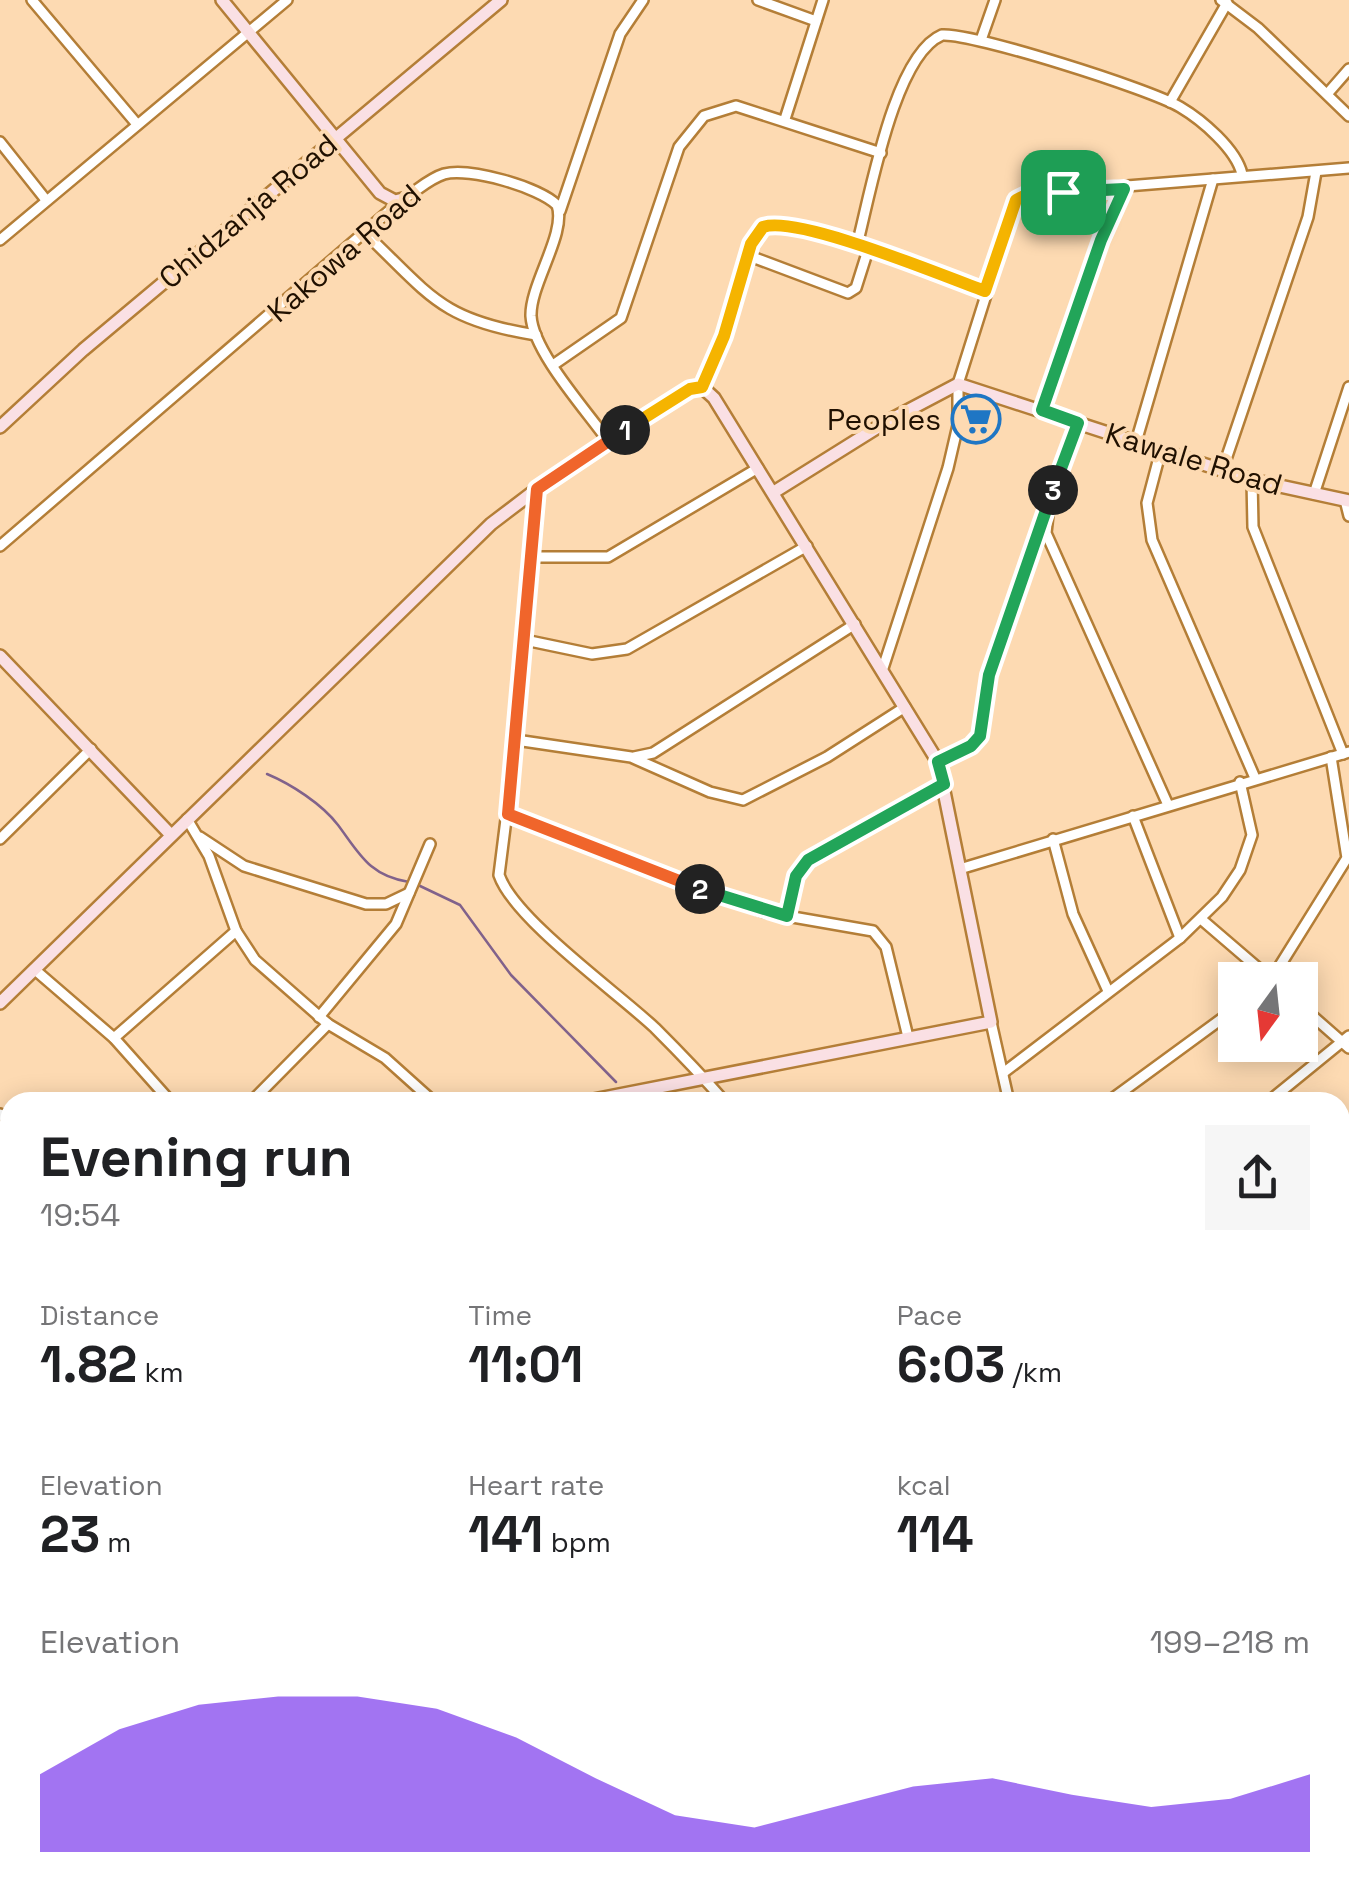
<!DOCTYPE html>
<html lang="en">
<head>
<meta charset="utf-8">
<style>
  body { margin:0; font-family:"Space Grotesk",sans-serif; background:#f6f6f6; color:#202124; height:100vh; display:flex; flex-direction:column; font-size:38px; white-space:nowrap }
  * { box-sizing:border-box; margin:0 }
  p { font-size:32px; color:#757577 }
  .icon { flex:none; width:55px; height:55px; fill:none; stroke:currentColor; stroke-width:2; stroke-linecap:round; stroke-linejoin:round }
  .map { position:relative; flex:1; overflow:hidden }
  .panel { position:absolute; left:0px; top:1092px; width:1350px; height:812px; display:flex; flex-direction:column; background:#fff; border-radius:30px 30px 0 0; box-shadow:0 5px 25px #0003 }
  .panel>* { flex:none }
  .needle { width:65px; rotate:195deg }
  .controls { position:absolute; left:1218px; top:962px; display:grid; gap:20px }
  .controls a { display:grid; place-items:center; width:100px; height:100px; border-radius:0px; background:#fff; box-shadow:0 5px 25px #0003; font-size:50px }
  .pin { position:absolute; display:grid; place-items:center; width:85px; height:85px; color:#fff; margin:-42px; border-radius:20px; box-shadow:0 5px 15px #0006 }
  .km { position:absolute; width:50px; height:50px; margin:-25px; border-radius:50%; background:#222; color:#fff; font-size:28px; line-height:50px; text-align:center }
  .round { display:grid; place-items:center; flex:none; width:105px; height:105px; border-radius:0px; background:#f6f6f6 }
  .headline { display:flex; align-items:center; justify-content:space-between; height:170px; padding:0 40px }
  h1 { font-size:55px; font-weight:700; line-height:75px }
  .figures { display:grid; grid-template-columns:repeat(3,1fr); gap:15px; height:170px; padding:10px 40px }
  .figures div { display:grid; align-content:center }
  .figures b { font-size:50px; font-weight:700 }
  .figures small { font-size:28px; font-weight:400 }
  .figures p { font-size:28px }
  .chart { height:280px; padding:20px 40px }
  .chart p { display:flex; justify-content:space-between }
  .chart svg { width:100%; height:180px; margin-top:10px; fill:#7c3aed; opacity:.7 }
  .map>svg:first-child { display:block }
</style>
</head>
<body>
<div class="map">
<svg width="1349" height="1903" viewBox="0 0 1349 1903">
  <rect width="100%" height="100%" fill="#fddab2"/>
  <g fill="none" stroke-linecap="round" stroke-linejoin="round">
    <!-- stream -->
    <g stroke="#81628b" stroke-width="2.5">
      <path d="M267 774C291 784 322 804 338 825 359 853 369 876 409 882"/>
      <path d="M418 885 460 905 511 975 616 1082"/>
    </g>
    <!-- river -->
    <g stroke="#ab85c6" stroke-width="15">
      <path d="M1340 1849 1349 1844"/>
      <path d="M854 1903 863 1895"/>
    </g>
    <!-- street casing -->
    <g stroke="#b47e37" stroke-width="14">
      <g id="street">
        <path d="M32 0 136 123"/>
        <path d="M758 0 816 21"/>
        <path d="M1221 0 1258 28 1349 116"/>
        <path d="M981 40 995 0"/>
        <path d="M1328 93 1349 69"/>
        <path d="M1170 102 1227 3"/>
        <path d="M785 119 823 0"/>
        <path d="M0 142 46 200"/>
        <path d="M560 211 620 34 643 0"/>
        <path d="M366 234C431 296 441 320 536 335"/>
        <path d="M0 240 287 0"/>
        <path d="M857 245C870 196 894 55 942 35 973 33 1150 89 1180 107 1202 120 1236 149 1242 174"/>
        <path d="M747 255 848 293 856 288 868 250"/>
        <path d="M553 365 621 318 679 147 704 116 736 106 881 153"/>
        <path d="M702 387 724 336 754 237 772 224 852 242 985 291"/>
        <path d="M1042 410 1101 240 1125 189"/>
        <path d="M1078 423 1050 497 1046 533 1168 805"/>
        <path d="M1136 442 1213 179"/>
        <path d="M1161 450 1147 503 1152 540 1255 778"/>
        <path d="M1222 471 1308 217 1316 172"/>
        <path d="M1252 480 1253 527 1343 754"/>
        <path d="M537 489 516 740 499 875C514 919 618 993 655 1028 679 1052 703 1077 725 1102"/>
        <path d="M1314 494 1349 387"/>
        <path d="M1345 500 1349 516"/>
        <path d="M0 546 403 199C417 191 428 179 444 174 469 167 539 187 557 205 567 233 530 284 531 316 533 352 587 411 608 441"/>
        <path d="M529 557H608L758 468"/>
        <path d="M525 640 592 654 627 649 807 546"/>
        <path d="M883 668 948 468 958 425V384L1016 200 1028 194 1349 168"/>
        <path d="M516 740 631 757 710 792 743 800 827 757 905 707"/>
        <path d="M634 757 653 753 855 624"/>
        <path d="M938 762 971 746 980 737 989 675 1043 525"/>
        <path d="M508 814 764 912 873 931 886 947 908 1037"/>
        <path d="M1133 816 1180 938"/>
        <path d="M187 819 209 856 236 931 255 960 328 1024 385 1058 434 1102"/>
        <path d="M200 837 244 866 366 904H386L409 893"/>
        <path d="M0 839 91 749"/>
        <path d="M1053 839 1073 914 1108 991"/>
        <path d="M963 868 1349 752"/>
        <path d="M787 916 796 876 809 860 944 783"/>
        <path d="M1201 919 1272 980"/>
        <path d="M34 969 114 1038 171 1102"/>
        <path d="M1271 980 1347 858 1331 757"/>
        <path d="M1300 1005 1349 1048"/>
        <path d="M319 1017 396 924 430 844"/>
        <path d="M991 1022 1009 1102"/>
        <path d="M114 1038 236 931"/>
        <path d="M1003 1073 1180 938 1222 897 1240 870 1252 835 1240 782"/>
        <path d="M251 1102 328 1024"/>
        <path d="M1108 1102 1235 1009"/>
        <path d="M1268 1102 1349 1036"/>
        <path d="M0 1114 10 1121"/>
        <path d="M1340 1172 1349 1164"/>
        <path d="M0 1262 10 1273"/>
        <path d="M1340 1291 1349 1283"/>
        <path d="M1340 1392 1349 1384"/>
        <path d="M0 1397 10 1407"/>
        <path d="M1340 1522 1349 1515"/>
        <path d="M0 1530 10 1540"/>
        <path d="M1340 1573 1349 1583"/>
        <path d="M0 1657 10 1647"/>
        <path d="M1340 1723 1349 1712"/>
        <path d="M0 1802 10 1792"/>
        <path d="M491 1895 499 1903"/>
        <path d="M28 1903 36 1895"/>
        <path d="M161 1903 169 1895"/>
        <path d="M300 1903 308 1895"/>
        <path d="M425 1903 433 1895"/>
        <path d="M565 1903 571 1895"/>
        <path d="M681 1903 687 1895"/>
      </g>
    </g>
    <!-- secondary casing -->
    <g stroke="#b47e37" stroke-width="16">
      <g id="secondary">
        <path d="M222 0 380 193 395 201 403 199"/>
        <path d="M0 427 83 350 501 0"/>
        <path d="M774 492 886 422 958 384 1252 480 1349 501"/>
        <path d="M0 656 170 834"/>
        <path d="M0 1003 491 524 537 489 690 389 702 387 714 398 938 762 991 1022 583 1102"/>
        <path d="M0 1613 10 1611"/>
      </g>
    </g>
    <!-- street -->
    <use href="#street" stroke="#fff" stroke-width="9"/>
    <!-- secondary -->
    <use href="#secondary" stroke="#fae0e4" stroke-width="11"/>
  </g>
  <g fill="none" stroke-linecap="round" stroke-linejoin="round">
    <!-- split-1 casing -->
    <g stroke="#fff" stroke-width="20">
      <path id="split-1" d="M625 430 690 389 702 387 724 336 751 244 763 227C798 215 943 276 985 291L1016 200 1028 194 1063 192"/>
    </g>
    <!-- split-2 casing -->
    <g stroke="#fff" stroke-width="20">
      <path id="split-2" d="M625 430 537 489 508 814 700 889"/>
    </g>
    <!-- split-3 casing -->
    <g stroke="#fff" stroke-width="20">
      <path id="split-3" d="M700 889 787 916 796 876 808 860 944 784 938 762 971 746 980 736 989 675 1053 490"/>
    </g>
    <!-- split-4 casing -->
    <g stroke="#fff" stroke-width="20">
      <path id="split-4" d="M1053 490 1078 423 1042 410 1101 240 1124 189 1063 192"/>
    </g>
    <!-- split-1 -->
    <use href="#split-1" stroke="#f5b400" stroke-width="12"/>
    <!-- split-2 -->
    <use href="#split-2" stroke="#f0652b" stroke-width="12"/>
    <!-- split-3 -->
    <use href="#split-3" stroke="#22a559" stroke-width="12"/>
    <!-- split-4 -->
    <use href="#split-4" stroke="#22a559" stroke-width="12"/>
  </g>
  <!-- icons -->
  <defs>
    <g id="supermarket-ring" transform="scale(2.5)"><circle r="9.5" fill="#fddab2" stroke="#1f76c4" stroke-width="1.5"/><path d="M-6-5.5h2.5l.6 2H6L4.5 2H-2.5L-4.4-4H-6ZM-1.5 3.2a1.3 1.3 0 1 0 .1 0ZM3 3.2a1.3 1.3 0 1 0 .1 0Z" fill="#1f76c4"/></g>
  </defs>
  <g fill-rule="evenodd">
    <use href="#supermarket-ring" x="976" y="419"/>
  </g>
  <g text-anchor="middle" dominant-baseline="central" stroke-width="8" stroke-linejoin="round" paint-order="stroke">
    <!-- street labels -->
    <g font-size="30" fill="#201000" stroke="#fddab2">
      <text transform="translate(248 211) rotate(-40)">Chidzanja Road</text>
      <text transform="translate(344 253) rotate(-41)">Kakowa Road</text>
      <text transform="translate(1194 459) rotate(17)">Kawale Road</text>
    </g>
    <!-- poi labels -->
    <g font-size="30" fill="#201000" stroke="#fddab2" text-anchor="end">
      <text x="941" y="419">Peoples</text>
    </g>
  </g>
</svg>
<div class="controls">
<a><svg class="needle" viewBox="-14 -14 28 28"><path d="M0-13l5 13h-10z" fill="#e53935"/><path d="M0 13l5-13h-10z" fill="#757577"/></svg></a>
</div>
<div class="pin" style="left:1063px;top:192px;background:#1e9e55"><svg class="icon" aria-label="arrive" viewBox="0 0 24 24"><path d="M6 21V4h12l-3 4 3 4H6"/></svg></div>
<b class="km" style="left:625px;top:430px">1</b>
<b class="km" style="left:700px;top:889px">2</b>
<b class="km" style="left:1053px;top:490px">3</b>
<section class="panel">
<div class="headline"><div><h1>Evening run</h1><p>19:54</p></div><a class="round"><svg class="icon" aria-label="share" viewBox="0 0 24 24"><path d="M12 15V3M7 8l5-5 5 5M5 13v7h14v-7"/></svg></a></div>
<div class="figures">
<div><p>Distance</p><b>1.82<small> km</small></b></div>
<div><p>Time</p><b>11:01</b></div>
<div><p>Pace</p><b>6:03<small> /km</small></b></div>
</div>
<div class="figures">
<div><p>Elevation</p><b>23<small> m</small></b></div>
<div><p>Heart rate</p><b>141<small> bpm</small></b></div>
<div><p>kcal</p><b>114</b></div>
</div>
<div class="chart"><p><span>Elevation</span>199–218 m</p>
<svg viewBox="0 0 160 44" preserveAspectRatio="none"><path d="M0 44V25L10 14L20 8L30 6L40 6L50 9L60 16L70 26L80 35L90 38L100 33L110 28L120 26L130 30L140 33L150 31L160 25V44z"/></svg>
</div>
</section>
</div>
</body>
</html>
